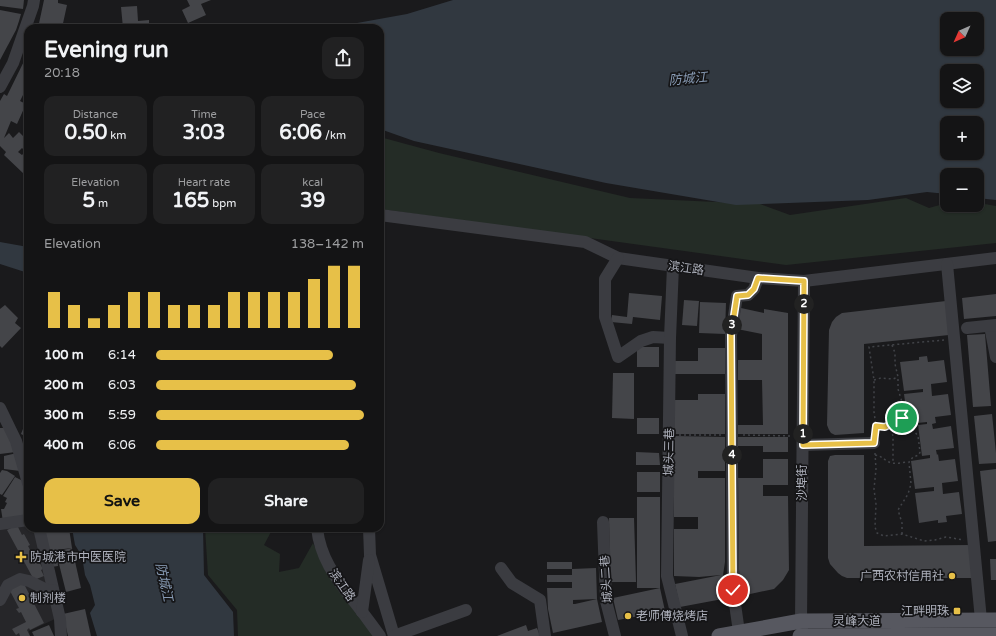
<!DOCTYPE html>
<html lang="en">
<head>
<meta charset="utf-8">
<style>
  body { margin:0; font-family:"Varela Round","Noto Sans SC",sans-serif; background:#212122; color:#f1f3f6; height:100vh; display:flex; flex-direction:column; font-size:15px; white-space:nowrap }
  * { box-sizing:border-box; margin:0 }
  p { font-size:13px; color:#9d9ea0 }
  .icon { flex:none; width:22px; height:22px; fill:none; stroke:currentColor; stroke-width:2; stroke-linecap:round; stroke-linejoin:round }
  .map { position:relative; flex:1; overflow:hidden }
  .panel { position:absolute; left:24px; top:24px; width:360px; height:508px; display:flex; flex-direction:column; background:#141415; border-radius:12px; box-shadow:0 1px 3px #0004,0 0 0 1px #333334 }
  .panel>* { flex:none }
  .needle { width:26px; rotate:225deg }
  .tools { position:absolute; left:940px; top:12px; display:grid; gap:8px }
  .tools a { display:grid; place-items:center; width:44px; height:44px; border-radius:8px; background:#141415; box-shadow:0 1px 3px #0004,0 0 0 1px #333334; font-size:20px }
  .pin { position:absolute; display:grid; place-items:center; width:34px; height:34px; color:#fff; margin:-17px; border:2px solid #fff; border-radius:50%; box-shadow:0 1px 4px #0007 }
  .km { position:absolute; width:20px; height:20px; margin:-10px; border-radius:50%; background:#222; color:#fff; font-size:11px; line-height:20px; text-align:center }
  .round { display:grid; place-items:center; flex:none; width:42px; height:42px; border-radius:12px; background:#212122 }
  .head { display:flex; align-items:center; justify-content:space-between; height:68px; padding:0 20px }
  h1 { font-size:22px; font-weight:800; line-height:30px }
  .figures { display:grid; grid-template-columns:repeat(3,1fr); gap:6px; height:68px; padding:4px 20px }
  .figures div { display:grid; align-content:center; border-radius:10px; background:#212122; text-align:center }
  .figures b { font-size:20px; font-weight:800 }
  .figures small { font-size:11px; font-weight:400 }
  .figures p { font-size:11px }
  .chart { height:112px; padding:8px 20px }
  .chart p { display:flex; justify-content:space-between }
  .chart svg { width:100%; height:72px; margin-top:4px; stroke:#e7c048; stroke-width:6 }
  .cta { display:flex; gap:8px; margin-top:auto; padding:8px 20px }
  .cta a { flex:1; height:46px; border-radius:12px; background:#e7c048; color:#111; font-size:16px; font-weight:800; line-height:46px; text-align:center }
  .cta a+a { background:#212122; color:#f1f3f6 }
  ul { padding:0 20px; list-style:none; font-size:13px }
  li { display:grid; grid-template-columns:64px 48px 1fr; align-items:center; height:30px }
  li i { height:10px; border-radius:5px; background:#e7c048 }
  .map>svg:first-child { display:block }
</style>
</head>
<body>
<div class="map">
<svg width="996" height="636" viewBox="0 0 996 636">
  <rect width="100%" height="100%" fill="#1a1a1c"/>
  <!-- built -->
  <path fill="#262629" d="M28 525V528H32L36 531 55 619 29 631 30 636H0V527Z"/>
  <!-- green -->
  <g fill="#242c26">
    <path d="M380 137 439 153 630 198 760 204 790 215 906 198 929 208 947 203V205H977V203H979L996 206V243L786 265 380 209Z"/>
    <path d="M205 528H273L264 545 280 554 279 572 299 568 313 543 326 572 374 636H238L237 610 208 575Z"/>
  </g>
  <!-- water -->
  <g fill="#313840" fill-rule="evenodd">
    <path d="M453 0H996V200L977 198V175H947V194L927 192 868 200 736 205 606 183 414 141 380 129V28H264L289 24 346 25 407 14ZM947 19H977V49H947ZM947 71H977V101H947ZM947 123H977V153H947Z"/>
    <path d="M0 242 28 247V273L0 264Z"/>
    <path d="M72 528H203L204 575 233 612 234 636H97L90 613 95 605 90 585 85 575 82 556 75 545Z"/>
  </g>
  <!-- building -->
  <g fill="#444549" fill-rule="evenodd">
    <path d="M0 0H24L23 9 0 6Z"/>
    <path d="M44 0H58V3L67 5 62 28H38Z"/>
    <path d="M187 0H211L201 4 206 15 188 23 182 10 190 6Z"/>
    <path d="M137 6 138 21 149 20V28H123L121 7Z"/>
    <path d="M0 10 21 14 19 21 16 30 0 60Z"/>
    <path d="M28 53V85L20 101 26 104 17 124 11 121 4 138 9 133 13 138 19 132 28 141V150L26 152 22 148 18 152 22 155 23 154 28 158V170L24 174 4 155 6 152 0 146V101L4 94 7 96Z"/>
    <path d="M629 293 662 296 660 320 633 317 632 324 611 322 612 315 627 317Z"/>
    <path d="M996 294V316L964 319 962 298Z"/>
    <path d="M684 300 699 301 697 326 682 325Z"/>
    <path d="M946 301 949 335 864 344V433L835 435 831 433 829 430 827 425 829 330 832 322 836 317 842 313Z"/>
    <path d="M700 302 726 303 725 334 699 333Z"/>
    <path d="M5 305 18 318 15 323 21 328 2 348 0 346V309Z"/>
    <path d="M741 308 764 313V309L788 313V434H738V425H763L762 380H738V360H762V334L737 329Z"/>
    <path d="M985 334 991 406 973 407 967 335Z"/>
    <rect x="637" y="347" width="22" height="20"/>
    <path d="M698 348H725V374H674V361H698Z"/>
    <path d="M927 356 928 362 944 360 947 382 931 384 932 396 948 394 951 415 935 417 936 423 932 424 933 429 951 426 954 448 936 450 937 455 938 454 939 461 955 459 958 481 942 483 943 494 959 492 962 514 946 516 947 522 938 523V520L919 523 915 493 934 491V487L915 489 911 461 930 458V455L922 456 918 425 927 424V422L908 424 904 394 923 392V389L904 391 900 362 919 360V357Z"/>
    <path d="M613 373H634V419L612 418Z"/>
    <path d="M698 394H725V434H674V400H698Z"/>
    <path d="M992 414 996 453V463L979 464 974 416Z"/>
    <rect x="637" y="418" width="22" height="16"/>
    <path d="M26 421 28 422 27 437 21 434Z"/>
    <path d="M0 428H4L16 452 0 454Z"/>
    <path d="M674 436 725 437V471H698V478H725V562L723 575 728 598 680 607 675 584 721 575 699 577 674 576V529H698V517H674Z"/>
    <path d="M738 437H788V452H763V446H738Z"/>
    <path d="M636 452 659 453 660 465H636Z"/>
    <path d="M17 453 20 471 4 469V456Z"/>
    <path d="M835 455H864V546L971 545V578H847L842 576 838 573 830 564 828 558V461L830 456Z"/>
    <path d="M763 459H788V485H763V496H788L789 570 783 580 774 589 741 596 739 569 738 478H763Z"/>
    <path d="M996 469V541L988 542 980 471Z"/>
    <path d="M2 470 7 471 15 476 2 495 0 494V473Z"/>
    <rect x="637" y="472" width="23" height="20"/>
    <path d="M15 477 25 482 28 495V519L3 522 1 509H4L7 503 5 502 7 498 3 496Z"/>
    <rect x="637" y="497" width="23" height="91"/>
    <path d="M609 518H634L636 582H610Z"/>
    <path d="M17 525 22 535 24 534 30 545 28 546 35 559 37 558 43 569 41 570 44 576 34 580 7 530Z"/>
    <path d="M44 528H69L72 548 56 550 58 566 51 567Z"/>
    <path d="M72 548 81 588 66 592 58 560 63 550Z"/>
    <path d="M990 559H996V580H991Z"/>
    <rect x="547" y="562" width="25" height="7"/>
    <path d="M596 568 597 599 602 622 553 633 548 609 547 588H572V582H547V575H572V569ZM597 599 575 604H573V600Z"/>
    <path d="M23 582 44 623 30 630 29 628 27 630 30 636H20L19 633 16 635 12 629 26 622 21 612 19 613 16 609 19 608 9 589Z"/>
    <path d="M660 588 665 611 618 620 613 598Z"/>
    <path d="M85 609 91 636H68L63 614Z"/>
    <path d="M49 625 54 636H34L32 632Z"/>
    <path d="M526 625 528 631 537 628 540 636H497Z"/>
  </g>
  <g fill="none" stroke-linecap="round" stroke-linejoin="round">
    <!-- path -->
    <g stroke="#414348" stroke-width="1.5" stroke-dasharray="2 3" stroke-linecap="butt">
      <path d="M892 345 895 353V364L898 377V389L902 402V418L907 425 912 428 918 436 920 452 919 455 913 457 909 462 911 484 908 494 898 510 902 523V534"/>
      <path d="M874 380 881 378 893 379 898 377"/>
      <path d="M891 424 893 437V463"/>
      <path d="M876 426 885 427 902 418"/>
      <path d="M875 433 876 426 874 412V380L869 347 944 340"/>
      <path d="M679 435H721"/>
      <path d="M743 435 793 436"/>
      <path d="M875 453 876 469 874 489 876 504 875 527 877 533 884 536 902 534 924 541 935 540 946 537 964 540"/>
      <path d="M875 455C882 456 883 459 889 462 894 465 903 462 908 462"/>
    </g>
    <!-- minor -->
    <g stroke="#3b3c41" stroke-width="12">
      <path d="M0 87 13 63 33 6 34 0"/>
      <path d="M380 215 585 242 618 258 758 278 804 281 996 258"/>
      <path d="M618 258 605 279V317L618 357 641 341 653 337 670 338"/>
      <path d="M947 264 981 620"/>
      <path d="M673 266 670 338 667 576 682 636"/>
      <path d="M990 326 996 357"/>
      <path d="M967 328 996 325"/>
      <path d="M0 408 16 441 28 483"/>
      <path d="M803 445 874 443"/>
      <path d="M603 522 606 601 615 636"/>
      <path d="M0 524 28 520"/>
      <path d="M39 528 60 619 61 636"/>
      <path d="M317 528C320 557 335 577 352 599 362 611 371 624 380 636"/>
      <path d="M369 528 370 555 394 636"/>
      <path d="M501 568 512 583 540 600 545 636"/>
      <path d="M0 600 8 585 20 579 29 581 49 591 53 590"/>
      <path d="M362 612 369 560"/>
      <path d="M802 630 801 621 804 281"/>
      <path d="M739 632 733 590 731 335 737 296 748 295 754 289 758 278"/>
      <path d="M394 636 466 610"/>
    </g>
    <!-- major -->
    <g stroke="#575860" stroke-width="15">
      <path d="M719 636 801 621 996 620"/>
      <path d="M800 636 996 635"/>
    </g>
  </g>
  <g fill="none" stroke-linecap="round" stroke-linejoin="round">
    <!-- route casing -->
    <g stroke="#fff" stroke-width="8">
      <path id="route" d="M733 590 731 335 737 296 748 295 754 289 758 278 804 281 803 445 874 443 876 426 885 427 902 418"/>
    </g>
    <!-- route -->
    <use href="#route" stroke="#e7c048" stroke-width="5"/>
  </g>
  <!-- markers -->
  <g fill="#e7c048" stroke="#151517" stroke-width="1.5">
    <path d="M19 551h4v4h4v4h-4v4h-4v-4h-4v-4h4z"/>
    <circle cx="952" cy="576" r="4"/>
    <circle cx="22" cy="598" r="4"/>
    <rect x="953" y="607" width="8" height="8" rx="2"/>
    <circle cx="628" cy="616" r="4"/>
  </g>
  <g text-anchor="middle" dominant-baseline="central" stroke-width="3.5" stroke-linejoin="round" paint-order="stroke">
    <!-- street labels -->
    <g font-size="12" fill="#adb0bb" stroke="#151517">
      <text transform="translate(686 268) rotate(8)">滨江路</text>
      <text transform="translate(669 452) rotate(-89)">城头三巷</text>
      <text transform="translate(802 483) rotate(-90)">沙埠街</text>
      <text transform="translate(606 579) rotate(-94)">城头二巷</text>
      <text transform="translate(342 585) rotate(55)">滨江路</text>
      <text x="857" y="621">灵峰大道</text>
    </g>
    <!-- poi labels -->
    <g font-size="12" fill="#adb0bb" stroke="#151517" text-anchor="start">
      <text x="30" y="557">防城港市中医医院</text>
      <text x="944" y="576" text-anchor="end">广西农村信用社</text>
      <text x="30" y="598">制剂楼</text>
      <text x="949" y="611" text-anchor="end">江畔明珠</text>
      <text x="636" y="616">老师傅烧烤店</text>
    </g>
    <!-- water labels -->
    <g font-size="13" font-style="italic" fill="#879ab3" stroke="#151517">
      <text transform="translate(688 79) rotate(-5)">防城江</text>
      <text transform="translate(164 582) rotate(78)">防城江</text>
    </g>
  </g>
</svg>
<div class="tools">
<a><svg class="needle" viewBox="-14 -14 28 28"><path d="M0-13l5 13h-10z" fill="#e53935"/><path d="M0 13l5-13h-10z" fill="#9d9ea0"/></svg></a>
<a><svg class="icon" aria-label="layers" viewBox="0 0 24 24"><path d="M12 4l9 5-9 5-9-5zM3 14l9 5 9-5"/></svg></a>
<a>+</a>
<a>−</a>
</div>
<div class="pin" style="left:902px;top:418px;background:#1e9e55"><svg class="icon" aria-label="arrive" viewBox="0 0 24 24"><path d="M6 21V4h12l-3 4 3 4H6"/></svg></div>
<div class="pin" style="left:733px;top:590px;background:#d93025"><svg class="icon" aria-label="check" viewBox="0 0 24 24"><path d="M5 12l5 5 9-10"/></svg></div>
<b class="km" style="left:803px;top:434px">1</b>
<b class="km" style="left:804px;top:304px">2</b>
<b class="km" style="left:732px;top:325px">3</b>
<b class="km" style="left:732px;top:455px">4</b>
<section class="panel">
<div class="head"><div><h1>Evening run</h1><p>20:18</p></div><a class="round"><svg class="icon" aria-label="share" viewBox="0 0 24 24"><path d="M12 15V3M7 8l5-5 5 5M5 13v7h14v-7"/></svg></a></div>
<div class="figures">
<div><p>Distance</p><b>0.50<small> km</small></b></div>
<div><p>Time</p><b>3:03</b></div>
<div><p>Pace</p><b>6:06<small> /km</small></b></div>
</div>
<div class="figures">
<div><p>Elevation</p><b>5<small> m</small></b></div>
<div><p>Heart rate</p><b>165<small> bpm</small></b></div>
<div><p>kcal</p><b>39</b></div>
</div>
<div class="chart"><p><span>Elevation</span>138–142 m</p>
<svg viewBox="0 0 160 44" preserveAspectRatio="none"><path d="M5 44V22M15 44V30M25 44V38M35 44V30M45 44V22M55 44V22M65 44V30M75 44V30M85 44V30M95 44V22M105 44V22M115 44V22M125 44V22M135 44V14M145 44V6M155 44V6"/></svg>
</div>
<ul>
<li><b>100 m</b>6:14<i style="width:85%"></i></li>
<li><b>200 m</b>6:03<i style="width:96%"></i></li>
<li><b>300 m</b>5:59<i style="width:100%"></i></li>
<li><b>400 m</b>6:06<i style="width:93%"></i></li>
</ul>
<div class="cta"><a>Save</a><a>Share</a></div>
</section>
</div>
</body>
</html>
